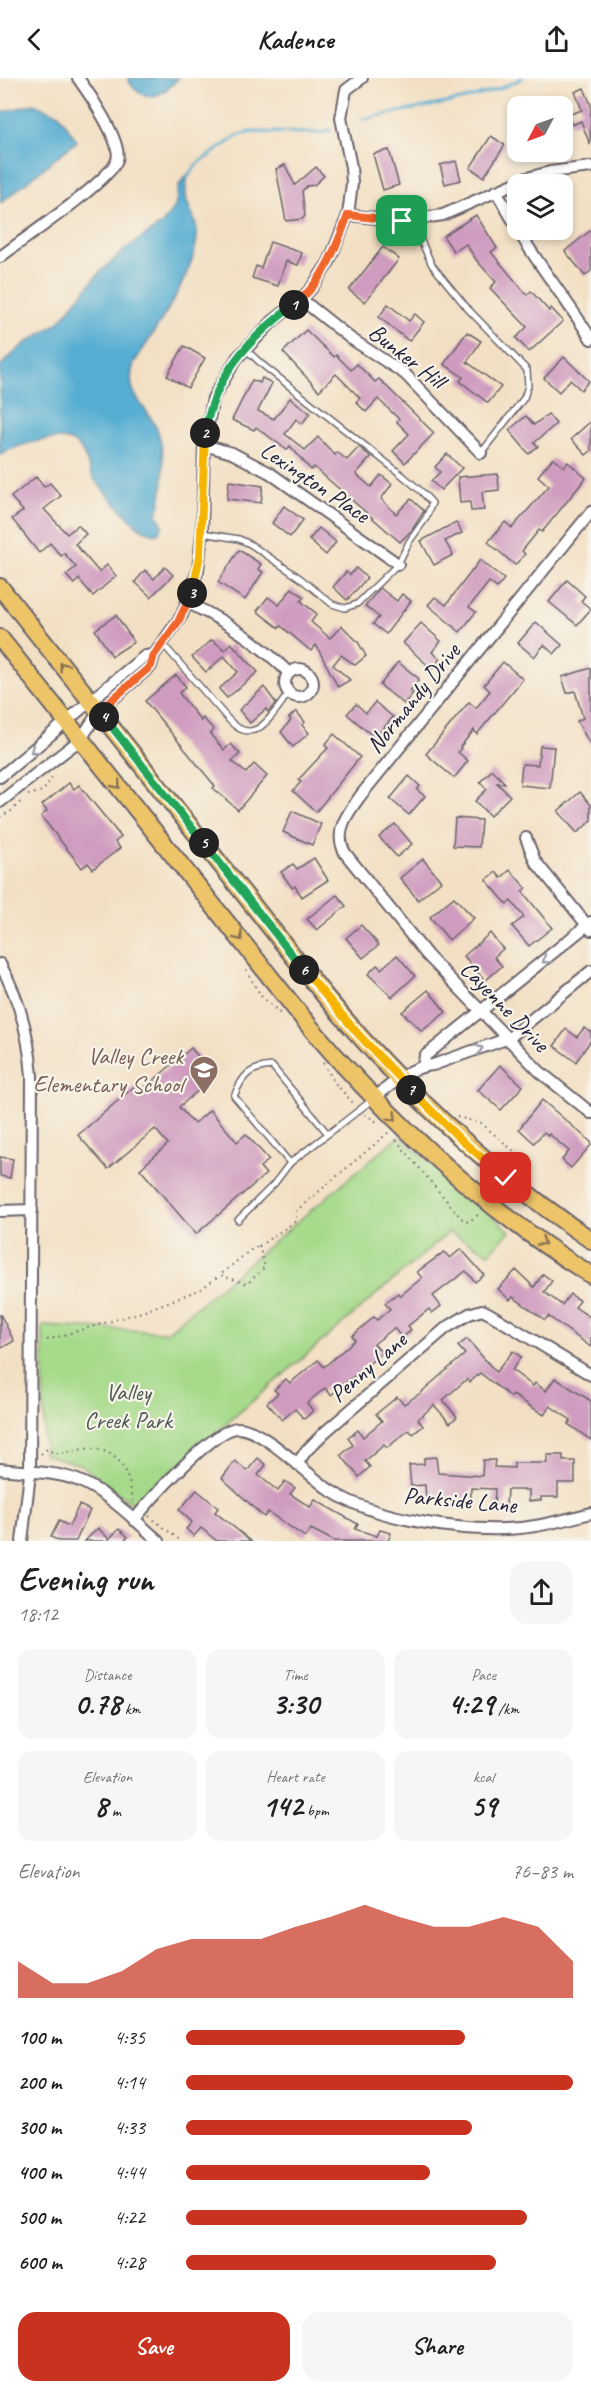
<!DOCTYPE html>
<html lang="en">
<head>
<meta charset="utf-8">
<style>
  body { margin:0; font-family:Caveat,sans-serif; background:#f6f6f6; color:#202124; height:100vh; display:flex; flex-direction:column; font-size:22px; white-space:nowrap }
  * { box-sizing:border-box; margin:0 }
  p { font-size:20px; color:#757577 }
  .icon { flex:none; width:33px; height:33px; fill:none; stroke:currentColor; stroke-width:2; stroke-linecap:round; stroke-linejoin:round }
  .map { position:relative; height:1463px; overflow:hidden }
  .sheet { display:flex; flex-direction:column; background:#fff; flex:1 }
  .sheet>* { flex:none }
  .needle { width:39px; rotate:229deg }
  .controls { position:absolute; left:507px; top:18px; display:grid; gap:12px }
  .controls a { display:grid; place-items:center; width:66px; height:66px; border-radius:12px; background:#fff; box-shadow:0 3px 9px #0003; font-size:30px }
  .pin { position:absolute; display:grid; place-items:center; width:51px; height:51px; color:#fff; margin:-26px; border-radius:12px; box-shadow:0 3px 9px #0006 }
  .km { position:absolute; width:30px; height:30px; margin:-15px; border-radius:50%; background:#222; color:#fff; font-size:16px; line-height:30px; text-align:center }
  .round { display:grid; place-items:center; flex:none; width:63px; height:63px; border-radius:18px; background:#f6f6f6 }
  .overview { display:flex; align-items:center; justify-content:space-between; height:102px; padding:0 18px }
  h1 { font-size:33px; font-weight:800; line-height:45px }
  .stats { display:grid; grid-template-columns:repeat(3,1fr); gap:9px; height:102px; padding:6px 18px }
  .stats div { display:grid; align-content:center; border-radius:15px; background:#f6f6f6; text-align:center }
  .stats b { font-size:30px; font-weight:800 }
  .stats small { font-size:16px; font-weight:400 }
  .stats p { font-size:16px }
  .chart { height:168px; padding:12px 18px }
  .chart p { display:flex; justify-content:space-between }
  .chart svg { width:100%; height:108px; margin-top:6px; fill:#c8321e; opacity:.7 }
  .action { display:flex; gap:12px; margin-top:auto; padding:12px 18px }
  .action a { flex:1; height:69px; border-radius:18px; background:#c8321e; color:#fff; font-size:24px; font-weight:800; line-height:69px; text-align:center }
  .action a+a { background:#f6f6f6; color:#202124 }
  ul { padding:0 18px; list-style:none; font-size:20px }
  li { display:grid; grid-template-columns:96px 72px 1fr; align-items:center; height:45px }
  li i { height:15px; border-radius:8px; background:#c8321e }
  header { display:flex; justify-content:space-between; align-items:center; height:78px; padding:0 18px; background:#fff; font-size:27px; font-weight:800 }
  .map>svg:first-child { display:block }
</style>
</head>
<body>
<header><svg class="icon" aria-label="back" viewBox="0 0 24 24"><path d="M15 5l-7 7 7 7"/></svg>Kadence<svg class="icon" aria-label="share" viewBox="0 0 24 24"><path d="M12 15V3M7 8l5-5 5 5M5 13v7h14v-7"/></svg></header>
<div class="map">
<svg width="591" height="1463" viewBox="0 0 591 1463">
  <rect width="100%" height="100%" fill="#f7f3e8"/>
  <filter id="ink" filterUnits="userSpaceOnUse"><feTurbulence type="fractalNoise" baseFrequency=".0167" numOctaves="2"/><feDisplacementMap in="SourceGraphic" scale="12" xChannelSelector="R" yChannelSelector="G"/><feConvolveMatrix kernelMatrix="1 2 1 2 8 2 1 2 1" color-interpolation-filters="sRGB"/></filter>
  <filter id="wash" filterUnits="userSpaceOnUse"><feTurbulence type="fractalNoise" baseFrequency=".008" numOctaves="4" result="noise"/><feDisplacementMap in="SourceGraphic" scale="24" xChannelSelector="R" yChannelSelector="G"/><feGaussianBlur stdDeviation="1.35" result="paint"/><feColorMatrix in="noise" values="0 0 0 0 0 0 0 0 0 0 0 0 0 0 0 0 0 1.4 0 .05"/><feComposite in="paint" operator="in"/></filter>
  <g filter="url(#wash)">
    <rect width="100%" height="100%" fill="#f3e0c4"/>
    <!-- green -->
    <path fill="#a6da8a" stroke="#647e62" stroke-width="1.5" d="M399 1058 510 1153 489 1175 449 1154 133 1426 81 1387 44 1376 43 1248 167 1254Z"/>
    <!-- water -->
    <g fill="#55add2" stroke="#3c6886" stroke-width="1.5">
      <path d="M128 0H179C173 5 167 13 159 16 146 22 132 13 128 0Z"/>
      <path d="M33 26 59 36 77 63 1 125 0 35Z"/>
      <path d="M188 96C187 103 185 113 186 118 187 129 196 140 197 153 199 190 154 254 134 285 122 320 151 328 159 357 166 382 164 413 157 437L163 447 157 456C151 455 145 453 140 450 133 445 96 405 93 399 88 389 86 377 79 369 64 351 17 367 0 377V288L24 266 58 245 100 194 128 169 162 146 175 129 179 107Z"/>
    </g>
    <g fill="none" stroke-linecap="round" stroke-linejoin="round">
      <!-- stream -->
      <g stroke="#55add2" stroke-width="3">
        <path d="M362 42C413 28 476 26 522 0"/>
        <path d="M187 100 197 86 237 58 251 54 321 55 330 52"/>
      </g>
    </g>
    <g id="blocks">
      <!-- building -->
      <g fill="#cf9bbf">
        <path d="M584 10 591 27 590 67 581 43 572 47 568 37 582 32 575 14Z"/>
        <path d="M491 58 505 67 484 99 470 90Z"/>
        <path d="M389 72 399 107 383 112 373 76Z"/>
        <path d="M456 83 461 102 445 106 440 87Z"/>
        <path d="M285 87 295 107 316 89 324 98 314 107 307 108 302 113 305 138 302 141 286 143 276 91Z"/>
        <path d="M476 137 497 170 491 174 527 217 531 213 549 233 551 230 563 243 529 274 516 260 527 249 490 210 496 204 477 183 466 166 454 174 443 158Z"/>
        <path d="M591 152V193L585 198 565 173Z"/>
        <path d="M270 164 302 175 298 187 286 183 278 208 252 200 256 188 261 190Z"/>
        <path d="M383 169 399 181 365 224 349 212Z"/>
        <path d="M388 226 409 243 415 236 424 244 409 263 379 239Z"/>
        <path d="M306 252 334 279 336 277 351 292 357 286 375 304 379 301 434 355 405 385 393 373 409 356 397 344 399 341 378 321 366 334 356 324 360 320 336 296 319 313 283 274Z"/>
        <path d="M467 254 481 263 467 284 501 309 488 325 460 303 463 299 444 286Z"/>
        <path d="M184 268 205 280 188 310 167 298Z"/>
        <path d="M564 279 589 303 581 312 570 302 559 314 544 300Z"/>
        <path d="M262 300 272 305 258 333 274 341 290 320 310 335 302 346 296 341 285 356 305 372 318 359 335 377 337 374 347 382 359 369 371 379 356 396 371 409 381 397 392 406 381 421 396 436 411 421 424 433 412 452 400 464 314 389 311 392 290 368 287 372 256 349 254 352 232 342 252 302 260 305Z"/>
        <path d="M548 336 556 346 534 365 538 368 529 376 509 352 526 338 534 347Z"/>
        <path d="M591 343V373L586 377 571 361Z"/>
        <path d="M447 376 462 390 441 412 431 403 440 394 435 389Z"/>
        <path d="M553 380 564 389 568 384 586 400 542 454 539 452 522 473 525 476 515 487 488 464 505 444 512 450 549 408 538 398Z"/>
        <path d="M498 396 499 412 482 414 484 432 471 433 470 424 460 425 458 399Z"/>
        <path d="M36 399 44 409 50 405 61 418 44 431 67 456 78 447 86 456 75 466 99 494 107 487 116 498 93 518 79 501 74 506 66 497 76 489 64 475 61 478 50 465 39 475 12 441 23 433 11 419Z"/>
        <path d="M229 403 263 408 261 425 227 421Z"/>
        <path d="M284 428 303 442 290 459 272 445Z"/>
        <path d="M456 444 462 455 445 463 453 477 434 487 421 463Z"/>
        <path d="M319 450 336 464 326 477 309 462Z"/>
        <path d="M239 472 261 486 258 491 263 494 245 522 218 504Z"/>
        <path d="M480 482 504 501 497 510 489 504 469 529 476 534 460 554 428 527 435 519 446 527Z"/>
        <path d="M165 489 173 497 151 519 135 504 145 492 154 501Z"/>
        <path d="M356 490 367 500 347 522 333 509 346 494 350 497Z"/>
        <path d="M567 502 585 518 581 523 591 531 577 547 549 524Z"/>
        <path d="M292 510 304 519 301 523 317 536 311 544 330 560 342 548 358 564 366 578 355 587 341 577 333 587 350 602 338 609 316 567 311 573 281 548 279 550 257 533 268 519 279 527Z"/>
        <path d="M380 510 397 523 402 516 411 523 386 556 373 546 379 539 365 528Z"/>
        <path d="M116 537 134 564 112 578 95 552Z"/>
        <path d="M536 544 562 567 554 576 544 567 534 579 518 565Z"/>
        <path d="M421 545 441 563 432 574 440 581 432 591 403 565Z"/>
        <path d="M212 562 225 572 231 565 258 594 227 620 219 611 238 594 224 578 206 594 192 579Z"/>
        <path d="M398 584 419 601 410 613 413 615 404 626 380 607Z"/>
        <path d="M503 584 523 601 477 656 474 652 460 669 461 670 458 674 468 683 454 700 426 676 469 624 476 630 490 613 484 607Z"/>
        <path d="M591 590V668L577 643 583 640 575 613 567 615 562 599Z"/>
        <path d="M176 597 186 609 179 615 201 643 203 640 214 652 210 656 224 672 231 666 240 676 232 683 246 695 254 686 267 698 238 732 213 710 215 708 145 623Z"/>
        <path d="M264 609 276 625 268 634 266 631 250 645 239 632Z"/>
        <path d="M375 624 393 639 375 660 347 636 356 626 366 635Z"/>
        <path d="M296 633 305 644 302 647 309 655 293 669 281 654 291 642 289 640Z"/>
        <path d="M334 656 360 679 316 734 293 713 301 704 298 702 328 670 325 667Z"/>
        <path d="M540 668 554 669 550 710 520 707 522 686 538 687Z"/>
        <path d="M492 692 505 705H497L510 718 490 738 475 723 487 711 480 704Z"/>
        <path d="M409 698 420 708 417 712 425 718 409 737 390 721Z"/>
        <path d="M69 705 74 711 79 707 121 759 115 764 120 770 93 791 88 785 82 790 41 738 47 733 42 727Z"/>
        <path d="M580 714 591 727V743L577 755 558 733Z"/>
        <path d="M292 733 321 746 312 767 283 754Z"/>
        <path d="M455 740 481 742 479 769 453 768Z"/>
        <path d="M395 746 412 766 397 779 379 759Z"/>
        <path d="M314 780 328 802 302 819 295 808 292 810 281 794 293 786 297 791Z"/>
        <path d="M423 781 441 803 418 822 400 800Z"/>
        <path d="M510 792 526 810 522 813 552 850 529 868 512 848 524 839 511 823 507 826 486 802 496 794 501 800Z"/>
        <path d="M337 817 346 828 317 852 307 841Z"/>
        <path d="M454 819 474 840 449 862 430 839Z"/>
        <path d="M361 847 379 867 363 880 346 860Z"/>
        <path d="M490 855 503 871 494 879 502 888 485 903 464 878Z"/>
        <path d="M397 877 415 898 392 919 368 896 377 887 381 891Z"/>
        <path d="M428 912 446 934 422 953 402 934Z"/>
        <path d="M584 950 591 954V962L576 984 554 968 566 951 577 959Z"/>
        <path d="M191 970 215 998 179 1029 194 1046 210 1032 237 1064 246 1056 269 1082 260 1089 266 1096 196 1156 140 1091 168 1066 155 1051 108 1091 78 1057 135 1008 140 1014Z"/>
        <path d="M500 987 523 1008 501 1032 478 1012Z"/>
        <path d="M542 1022 591 1064V1067L571 1090 562 1082 569 1073 549 1056 548 1058 544 1054 534 1065 519 1051Z"/>
        <path d="M0 1079 13 1081 10 1100 0 1098Z"/>
        <path d="M461 1171 484 1197 475 1204 466 1193 433 1218 441 1228 432 1235 429 1231 408 1248 411 1252 402 1260 394 1250 374 1266 382 1275 331 1317 325 1310 307 1325 313 1333 304 1341 295 1331 282 1342 267 1325 278 1315 274 1312 286 1301 290 1305 318 1282 324 1289 355 1262 352 1258 374 1239 377 1242 390 1231 385 1225 398 1215 400 1218 422 1200 417 1194 444 1174 450 1180Z"/>
        <path d="M516 1192 534 1209 543 1196 552 1203 544 1214 562 1227 570 1216 580 1223 575 1229 591 1240V1269L548 1238 545 1242 513 1219 510 1222 498 1211Z"/>
        <path d="M0 1236 14 1263 0 1271Z"/>
        <path d="M467 1261 496 1294 513 1273 521 1279 512 1292 533 1308 535 1305 546 1313 555 1300 591 1323V1362L568 1346 571 1342 550 1328 544 1337 513 1317 511 1319 480 1295 470 1304 467 1301 443 1322 457 1339 450 1345 434 1327 418 1341 423 1348 413 1356 409 1352 387 1370 384 1367 365 1383 370 1389 359 1399 341 1377 353 1367 348 1360 358 1352 363 1359 382 1343 376 1336 397 1319 404 1326 419 1316 465 1276 458 1268Z"/>
        <path d="M547 1377H563V1383H575V1405H558V1419H541V1422L529 1423V1412H507L506 1427H494L495 1411 471 1410V1424L445 1423V1421L426 1422 425 1407 411 1408 409 1387 424 1386V1380L436 1379 438 1395 482 1398 483 1382H495L494 1389 514 1390V1385H547Z"/>
        <path d="M258 1380 266 1387 258 1397 278 1413 285 1403 295 1410 290 1416 310 1429 315 1422 358 1446 355 1451 377 1458 380 1452 391 1455 388 1463H334L311 1451 305 1459 268 1434 264 1439 222 1400 235 1383 247 1393Z"/>
        <path d="M197 1412 218 1430 215 1434 251 1463H217L201 1450 194 1458 186 1451 192 1444 179 1432Z"/>
        <path d="M79 1427 90 1432 76 1463H59L51 1459 59 1443 69 1448Z"/>
        <path d="M98 1450 109 1461 119 1451 128 1459 123 1463H85Z"/>
      </g>
    </g>
  </g>
  <g filter="url(#ink)">
    <use href="#blocks" fill-opacity="0" stroke="#6b646b" stroke-width="1.5"/>
    <g fill="none" stroke-linecap="round" stroke-linejoin="round">
      <!-- lane casing -->
      <g stroke="#6b646b" stroke-width="8">
        <g id="lane">
          <path d="M417 142V154L432 187 468 231 527 292 528 308 524 320 481 375"/>
          <path d="M202 455 239 461 250 466 300 500 332 526 345 530 357 526 398 486 409 464 426 440 432 425 422 414 402 397 264 288 245 271"/>
          <path d="M163 566 228 641C255 672 272 636 289 615"/>
          <path d="M328 1056 272 988C249 990 243 997 234 1018L290 1085C317 1064 346 1043 373 1021"/>
          <path d="M238 1142 274 1106 290 1085"/>
        </g>
      </g>
      <!-- street casing -->
      <g stroke="#6b646b" stroke-width="14">
        <g id="street">
          <path d="M496 113 518 151"/>
          <path d="M348 137 402 143 443 137 527 100 550 94 591 89"/>
          <path d="M518 152C540 190 568 223 591 261"/>
          <path d="M0 179C22 162 110 103 117 82 123 65 89 15 78 0"/>
          <path d="M301 221 350 260 405 296 481 375"/>
          <path d="M204 367 232 375 270 395 398 486"/>
          <path d="M591 434 361 717C348 735 333 753 345 775L427 877 539 993 591 1035"/>
          <path d="M188 525C227 543 259 565 289 595"/>
          <circle cx="299" cy="605" r="14"/>
          <path d="M0 699C49 659 96 617 145 578L154 577"/>
          <path d="M0 724 81 661 99 633 151 588 154 577 182 537 198 492 202 455 204 367 213 320 237 280 273 243 301 221 311 211 329 184 348 137 352 105 351 89 341 40 346 12 362 0"/>
          <path d="M526 760 535 783 591 852"/>
          <path d="M0 886C20 921 29 958 32 998L30 1396 22 1463"/>
          <path d="M423 988 425 978 591 844"/>
          <path d="M374 1020C391 1007 411 988 433 987L509 960 591 893"/>
          <path d="M0 1133 32 1132"/>
          <path d="M297 1386 306 1373 325 1354 446 1250 469 1236 482 1232 490 1236 591 1297"/>
          <path d="M0 1391C25 1394 53 1393 77 1402 108 1414 134 1442 159 1463"/>
          <path d="M134 1442C150 1422 214 1350 238 1350 262 1350 309 1398 331 1413 375 1442 468 1455 520 1450 544 1448 568 1441 591 1435"/>
        </g>
      </g>
      <!-- primary casing -->
      <g stroke="#6b646b" stroke-width="20">
        <g id="primary">
          <path d="M0 509 325 918C404 1013 489 1093 591 1162"/>
          <path d="M0 560 310 949C392 1045 484 1131 591 1197"/>
        </g>
      </g>
      <!-- path -->
      <g stroke="#6b646b" stroke-width="2" stroke-dasharray="1.5 4.5" stroke-linecap="butt">
        <path d="M28 717 43 713 54 697"/>
        <path d="M0 739 13 732 23 721"/>
        <path d="M246 892 261 918 283 938"/>
        <path d="M323 985 335 1005 354 1026"/>
        <path d="M365 1036 380 1046"/>
        <path d="M457 1039 481 1045 522 1080 518 1086"/>
        <path d="M396 1062 461 1140 468 1144 478 1137"/>
        <path d="M259 1168 296 1143V1133L389 1054"/>
        <path d="M259 1168 265 1189 247 1206 220 1197 249 1173Z"/>
        <path d="M47 1262 145 1233 201 1211 220 1197"/>
        <path d="M41 1376 47 1371C59 1380 71 1372 84 1371 120 1368 129 1395 133 1424L136 1426"/>
        <path d="M149 1438 181 1463"/>
      </g>
      <!-- lane -->
      <use href="#lane" stroke="#fff" stroke-width="5"/>
      <!-- street -->
      <use href="#street" stroke="#fff" stroke-width="10"/>
      <!-- primary -->
      <use href="#primary" stroke="#eec469" stroke-width="16"/>
    </g>
    <!-- one-way arrows -->
    <defs><path id="oneway-chevron" d="M-2-3.5L2.5 0L-2 3.5" fill="none" stroke-width="1.6" stroke-linecap="round" stroke-linejoin="round" transform="scale(1.5)"/></defs>
    <g stroke="#887352">
      <use href="#oneway-chevron" transform="translate(63 588) rotate(-128)"/>
      <use href="#oneway-chevron" transform="translate(117 707) rotate(51)"/>
      <use href="#oneway-chevron" transform="translate(239 859) rotate(52)"/>
      <use href="#oneway-chevron" transform="translate(393 1039) rotate(45)"/>
      <use href="#oneway-chevron" transform="translate(542 1164) rotate(35)"/>
    </g>
    <g stroke="#9c9ca7">
      <use href="#oneway-chevron" transform="translate(34 672) rotate(142)"/>
      <use href="#oneway-chevron" transform="translate(546 882) rotate(141)"/>
      <use href="#oneway-chevron" transform="translate(479 971) rotate(-20)"/>
    </g>
  </g>
  <g fill="none" stroke-linecap="round" stroke-linejoin="round" filter="url(#ink)">
    <!-- split-1 casing -->
    <g stroke="#fff" stroke-width="12">
      <path id="split-1" d="M294 227C323 205 336 170 348 137L402 143"/>
    </g>
    <!-- split-2 casing -->
    <g stroke="#fff" stroke-width="12">
      <path id="split-2" d="M205 355C214 298 248 261 294 227"/>
    </g>
    <!-- split-3 casing -->
    <g stroke="#fff" stroke-width="12">
      <path id="split-3" d="M192 515 200 478 205 355"/>
    </g>
    <!-- split-4 casing -->
    <g stroke="#fff" stroke-width="12">
      <path id="split-4" d="M104 639 99 633 151 588 154 577 178 544 192 515"/>
    </g>
    <!-- split-5 casing -->
    <g stroke="#fff" stroke-width="12">
      <path id="split-5" d="M104 639 204 765"/>
    </g>
    <!-- split-6 casing -->
    <g stroke="#fff" stroke-width="12">
      <path id="split-6" d="M204 765 304 892"/>
    </g>
    <!-- split-7 casing -->
    <g stroke="#fff" stroke-width="12">
      <path id="split-7" d="M304 892 359 957 411 1012"/>
    </g>
    <!-- split-8 casing -->
    <g stroke="#fff" stroke-width="12">
      <path id="split-8" d="M411 1012 461 1062 506 1100"/>
    </g>
    <!-- split-1 -->
    <use href="#split-1" stroke="#f0652b" stroke-width="8"/>
    <!-- split-2 -->
    <use href="#split-2" stroke="#22a559" stroke-width="8"/>
    <!-- split-3 -->
    <use href="#split-3" stroke="#f5b400" stroke-width="8"/>
    <!-- split-4 -->
    <use href="#split-4" stroke="#f0652b" stroke-width="8"/>
    <!-- split-5 -->
    <use href="#split-5" stroke="#22a559" stroke-width="8"/>
    <!-- split-6 -->
    <use href="#split-6" stroke="#22a559" stroke-width="8"/>
    <!-- split-7 -->
    <use href="#split-7" stroke="#f5b400" stroke-width="8"/>
    <!-- split-8 -->
    <use href="#split-8" stroke="#f5b400" stroke-width="8"/>
  </g>
  <!-- icons -->
  <defs>
    <g id="school-pin" transform="scale(1.5)"><path d="M0 17L-7.5 6A9.5 9.5 0 1 1 7.5 6Z" fill="#8d6e63" stroke="#f7f3e8"/><path d="M0-5L7-2L0 1L-7-2ZM-4 1L0 2.5L4 1V4Q0 6-4 4Z" fill="#fff"/></g>
  </defs>
  <g fill-rule="evenodd">
    <use href="#school-pin" x="204" y="992"/>
  </g>
  <g text-anchor="middle" dominant-baseline="central" stroke-width="4.5" stroke-linejoin="round" paint-order="stroke">
    <!-- street labels -->
    <g font-size="24" fill="#22223b" stroke="#f7f3e8">
      <text transform="translate(407 278) rotate(38)">Bunker Hill</text>
      <text transform="translate(315 404) rotate(34)">Lexington Place</text>
      <text transform="translate(413 620) rotate(-51)">Normandy Drive</text>
      <text transform="translate(505 928) rotate(46)">Cayenne Drive</text>
      <text transform="translate(368 1289) rotate(-41)">Penny Lane</text>
      <text transform="translate(460 1422) rotate(5)">Parkside Lane</text>
    </g>
    <!-- education labels -->
    <g font-size="24" fill="#785e54" stroke="#f7f3e8" text-anchor="end">
      <text x="183" y="978">Valley Creek<tspan x="183" dy="28">Elementary School</tspan></text>
    </g>
    <!-- park labels -->
    <g font-size="24" fill="#4a5953" stroke="#f7f3e8">
      <text x="128" y="1314">Valley<tspan x="128" dy="28">Creek Park</tspan></text>
    </g>
  </g>
</svg>
<div class="controls">
<a><svg class="needle" viewBox="-14 -14 28 28"><path d="M0-13l5 13h-10z" fill="#e53935"/><path d="M0 13l5-13h-10z" fill="#757577"/></svg></a>
<a><svg class="icon" aria-label="layers" viewBox="0 0 24 24"><path d="M12 4l9 5-9 5-9-5zM3 14l9 5 9-5"/></svg></a>
</div>
<div class="pin" style="left:402px;top:143px;background:#1e9e55"><svg class="icon" aria-label="arrive" viewBox="0 0 24 24"><path d="M6 21V4h12l-3 4 3 4H6"/></svg></div>
<div class="pin" style="left:506px;top:1100px;background:#d93025"><svg class="icon" aria-label="check" viewBox="0 0 24 24"><path d="M5 12l5 5 9-10"/></svg></div>
<b class="km" style="left:294px;top:227px">1</b>
<b class="km" style="left:205px;top:355px">2</b>
<b class="km" style="left:192px;top:515px">3</b>
<b class="km" style="left:104px;top:639px">4</b>
<b class="km" style="left:204px;top:765px">5</b>
<b class="km" style="left:304px;top:892px">6</b>
<b class="km" style="left:411px;top:1012px">7</b>
</div>
<section class="sheet">
<div class="overview"><div><h1>Evening run</h1><p>18:12</p></div><a class="round"><svg class="icon" aria-label="share" viewBox="0 0 24 24"><path d="M12 15V3M7 8l5-5 5 5M5 13v7h14v-7"/></svg></a></div>
<div class="stats">
<div><p>Distance</p><b>0.78<small> km</small></b></div>
<div><p>Time</p><b>3:30</b></div>
<div><p>Pace</p><b>4:29<small> /km</small></b></div>
</div>
<div class="stats">
<div><p>Elevation</p><b>8<small> m</small></b></div>
<div><p>Heart rate</p><b>142<small> bpm</small></b></div>
<div><p>kcal</p><b>59</b></div>
</div>
<div class="chart"><p><span>Elevation</span>76–83 m</p>
<svg viewBox="0 0 160 44" preserveAspectRatio="none"><path d="M0 44V29L10 38L20 38L30 33L40 24L50 20L60 20L70 20L80 15L90 11L100 6L110 11L120 15L130 15L140 11L150 15L160 29V44z"/></svg>
</div>
<ul>
<li><b>100 m</b>4:35<i style="width:72%"></i></li>
<li><b>200 m</b>4:14<i style="width:100%"></i></li>
<li><b>300 m</b>4:33<i style="width:74%"></i></li>
<li><b>400 m</b>4:44<i style="width:63%"></i></li>
<li><b>500 m</b>4:22<i style="width:88%"></i></li>
<li><b>600 m</b>4:28<i style="width:80%"></i></li>
</ul>
<div class="action"><a>Save</a><a>Share</a></div>
</section>
</body>
</html>
